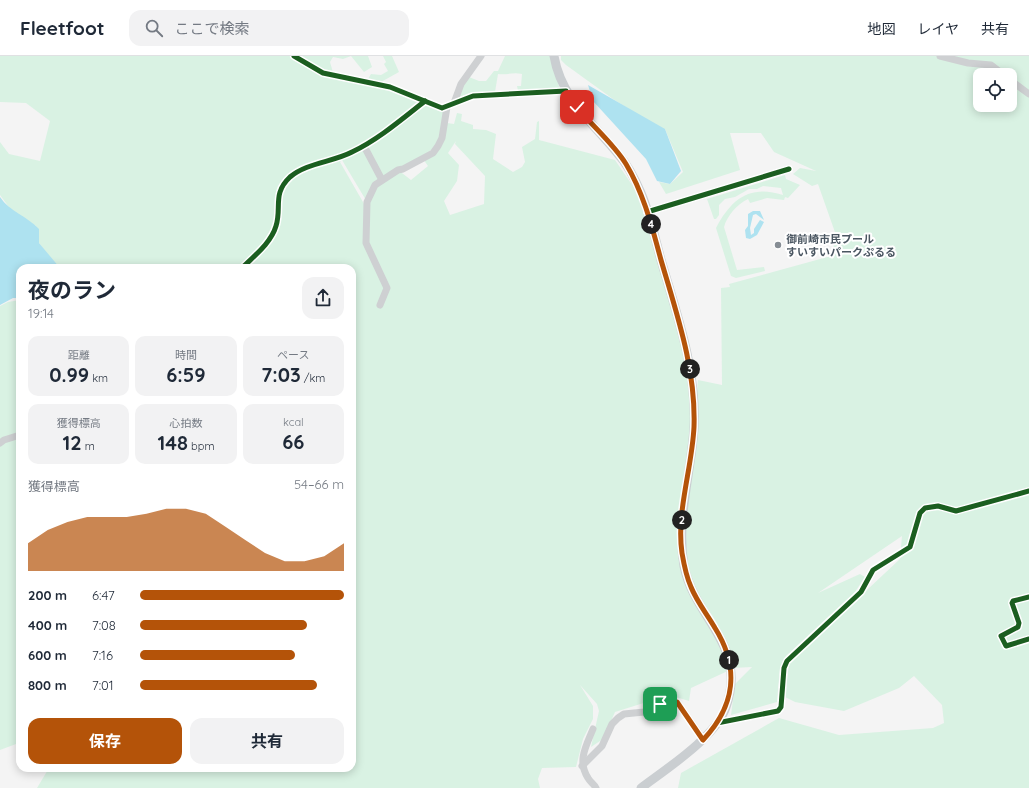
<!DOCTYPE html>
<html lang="ja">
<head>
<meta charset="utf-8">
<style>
  body { margin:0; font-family:Quicksand,"Noto Sans JP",sans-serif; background:#f2f2f3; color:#1f2937; height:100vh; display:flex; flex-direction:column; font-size:15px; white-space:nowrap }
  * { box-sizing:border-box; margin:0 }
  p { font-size:13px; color:#747a83 }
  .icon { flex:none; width:22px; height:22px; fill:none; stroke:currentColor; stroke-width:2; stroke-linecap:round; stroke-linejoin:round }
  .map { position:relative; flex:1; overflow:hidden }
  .drawer { position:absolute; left:16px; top:208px; width:340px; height:508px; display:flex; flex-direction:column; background:#fff; border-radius:12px; box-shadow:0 2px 10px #0003 }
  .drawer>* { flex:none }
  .controls { position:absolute; left:973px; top:12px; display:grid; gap:8px }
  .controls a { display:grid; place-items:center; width:44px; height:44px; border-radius:8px; background:#fff; box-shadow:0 2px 10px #0003; font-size:20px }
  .pin { position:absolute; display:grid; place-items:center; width:34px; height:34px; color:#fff; margin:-17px; border-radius:8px; box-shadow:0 2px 6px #0006 }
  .km { position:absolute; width:20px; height:20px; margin:-10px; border-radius:50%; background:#222; color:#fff; font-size:11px; line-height:20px; text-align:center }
  .round { display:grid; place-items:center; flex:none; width:42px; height:42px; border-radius:12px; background:#f2f2f3 }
  .headline { display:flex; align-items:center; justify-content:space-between; height:68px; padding:0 12px }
  h1 { font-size:22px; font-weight:700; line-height:30px }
  .figures { display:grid; grid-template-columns:repeat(3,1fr); gap:6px; height:68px; padding:4px 12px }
  .figures div { display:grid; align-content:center; border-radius:10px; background:#f2f2f3; text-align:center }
  .figures b { font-size:20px; font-weight:700 }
  .figures small { font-size:11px; font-weight:400 }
  .figures p { font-size:11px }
  .chart { height:112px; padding:8px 12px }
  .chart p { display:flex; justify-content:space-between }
  .chart svg { width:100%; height:72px; margin-top:4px; fill:#b45309; opacity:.7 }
  .button { display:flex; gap:8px; margin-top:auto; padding:8px 12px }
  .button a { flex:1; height:46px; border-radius:12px; background:#b45309; color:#fff; font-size:16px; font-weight:700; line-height:46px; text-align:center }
  .button a+a { background:#f2f2f3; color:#1f2937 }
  ul { padding:0 12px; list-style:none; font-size:13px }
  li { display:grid; grid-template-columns:64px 48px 1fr; align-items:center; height:30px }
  li i { height:10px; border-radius:5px; background:#b45309 }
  header { display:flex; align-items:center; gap:24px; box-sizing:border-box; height:56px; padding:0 20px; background:#fff; border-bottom:1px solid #e0e1e3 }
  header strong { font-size:19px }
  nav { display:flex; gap:22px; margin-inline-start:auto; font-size:14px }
  .search { width:280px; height:36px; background:#f2f2f3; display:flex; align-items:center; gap:10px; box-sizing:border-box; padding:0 14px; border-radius:12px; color:#747a83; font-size:15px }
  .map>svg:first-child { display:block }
</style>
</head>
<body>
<header>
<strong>Fleetfoot</strong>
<div class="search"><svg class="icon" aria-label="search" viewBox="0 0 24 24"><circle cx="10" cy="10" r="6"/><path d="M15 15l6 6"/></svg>ここで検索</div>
<nav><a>地図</a><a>レイヤ</a><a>共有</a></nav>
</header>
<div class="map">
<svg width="1029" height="732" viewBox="0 0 1029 732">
  <rect width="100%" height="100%" fill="#f4f4f4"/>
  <!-- green -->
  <g fill="#d9f2e3" fill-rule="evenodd">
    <path d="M0 0H291L311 10 297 0H368L372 11 364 16 351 0 343 3 333 1 330 6 334 20 407 37 418 43 421 48 444 55 440 87 427 97 398 114 411 124 428 110 423 103C438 96 445 83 447 67L454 68 457 57 462 58 461 65 473 69V73L486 74 496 78 493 103 513 116 522 111 525 106 522 91 535 83 537 66 539 65V84L615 104 637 136 671 243 691 316 693 377 698 324 722 329 721 232 730 231 729 228 831 200 834 195 833 183 837 182 818 128 812 130 793 118 800 112 816 115 774 96 761 77H730L740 114 666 138 659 126 670 128 683 116 665 73H661L613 43 566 9 561 4V0H1029V732H678L681 717 779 662 839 679 933 672 944 667 942 649 914 620 899 632 844 655 795 646 785 641 789 607 900 503 902 480 818 537 860 518 865 521 855 536 786 600 780 612 777 646 731 659 735 628 752 611 733 612 729 597 725 591 732 613 691 632 689 645 669 639 615 656 603 683 591 691 599 655 597 648 580 629 593 650V663L583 683 576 711 542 712 538 723 540 732H37L49 712H352V212H58L39 187 36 170 11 154 0 139V86L9 98 40 105 50 65 26 47 0 46ZM980 19H1010V49H980ZM456 85 455 88 485 120 484 148 450 159 444 145 457 125 459 109 448 97ZM342 104 367 146 371 141 367 153 340 106ZM691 394 684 480 690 524C674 499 688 424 691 394Z"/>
    <path d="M379 0H392L399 16 381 26 368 23 371 18 381 19 388 15 384 8 386 6 383 0Z"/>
    <path d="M505 0H551L560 34 518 35 517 30H521L522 18C513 16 507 19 498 18L495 36 459 44 462 27 469 21 479 25H486L494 15H498Z"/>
    <path d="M785 119 786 123 800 129 788 142 785 141 784 144 767 142 750 147 748 143C737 148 727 160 724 171L737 214 764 211 765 215 736 222 731 220 716 172C731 143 750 128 783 139L781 132 763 130 757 133H749L735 141 725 143 719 149V159L716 163H714L707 143Z"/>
    <path d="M20 244V691L16 688 0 694V250L8 246Z"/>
  </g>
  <!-- water -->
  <g fill="#aee2f0">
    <path d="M588 29 665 73 681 115 670 128 657 125 646 103 593 45Z"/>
    <path d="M0 141C10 156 27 160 39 173V187L60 212H20V242H13L0 249Z"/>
    <path d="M753 155H760L764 164 756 158 753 159 750 172 751 179 754 177V173L760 164 764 166 757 179 750 183 746 182 745 174 748 170V158Z"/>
  </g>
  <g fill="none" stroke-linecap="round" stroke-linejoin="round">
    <!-- minor -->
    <g stroke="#ced0d2" stroke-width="7">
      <path d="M294 0 323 17 390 31 442 52 473 40 566 35"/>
      <path d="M940 0 968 7 991 9 1004 19"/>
      <path d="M1010 24 1029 38"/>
      <path d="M454 47 461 28 481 0"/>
      <path d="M364 90 382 124"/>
      <path d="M647 156 789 113"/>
      <path d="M242 212C254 200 271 187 276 170 282 151 272 138 290 121 306 107 333 106 352 96 379 83 402 63 425 45"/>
      <path d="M380 249 387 232 366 187 367 146 375 129 398 114 403 113 433 97 438 90 442 82 447 51"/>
      <path d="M0 387 4 384 20 379"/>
      <path d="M1029 541 1013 545 1012 547 1019 567 1018 571 1001 580 1006 590 1029 583"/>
      <path d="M717 667 778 655 781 651 784 612 787 605 861 536 873 514 910 491 920 457 925 452 938 450 956 455 1029 435"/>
      <path d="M593 673C586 690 577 705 588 722 590 726 594 728 596 732"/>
      <path d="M582 710 602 690 612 668 618 662 624 658 644 656 671 644 680 650 703 683"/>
    </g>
    <!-- major -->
    <path stroke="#caced1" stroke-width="9" d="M554 0C561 42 593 67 618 98 628 109 635 123 641 137 650 158 655 182 661 204 677 259 697 314 694 372 691 418 676 464 684 510 695 564 748 588 726 651 716 681 666 713 641 732"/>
    <!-- cycleway casing -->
    <g stroke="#fff" stroke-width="8">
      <g id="cycleway">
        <path d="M294 0 323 17 390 31 442 52 473 40 566 35"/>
        <path d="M647 156 789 113"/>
        <path d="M242 212C254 200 271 187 276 170 282 151 272 138 290 121 306 107 333 106 352 96 379 83 402 63 425 45"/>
        <path d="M1029 541 1013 545 1012 547 1019 567 1018 571 1001 580 1006 590 1029 583"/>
        <path d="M717 667 778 655 781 651 784 612 787 605 861 536 873 514 910 491 920 457 925 452 938 450 956 455 1029 435"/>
      </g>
    </g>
    <!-- cycleway -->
    <use href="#cycleway" stroke="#1b5e20" stroke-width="5"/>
  </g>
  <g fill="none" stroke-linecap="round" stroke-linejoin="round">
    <!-- route casing -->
    <g stroke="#fff" stroke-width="8">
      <path id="route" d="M577 51C592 70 613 87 626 108 644 138 652 171 661 204 677 259 696 313 694 371 692 413 676 456 682 497 684 509 686 520 691 531 697 546 707 558 715 572 740 612 735 650 703 684L677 646 671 644 660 648"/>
    </g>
    <!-- route -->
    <use href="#route" stroke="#b45309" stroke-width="5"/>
  </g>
  <!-- markers -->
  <circle fill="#868d94" stroke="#fff" stroke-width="1.5" cx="778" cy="189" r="4"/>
  <g text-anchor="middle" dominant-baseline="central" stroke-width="4" stroke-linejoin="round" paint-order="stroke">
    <!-- poi labels -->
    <g font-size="11" font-weight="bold" fill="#4a5661" stroke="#fff" text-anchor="start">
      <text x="786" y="183">御前崎市民プール<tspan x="786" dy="13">すいすいパークぷるる</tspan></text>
    </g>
  </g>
</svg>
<div class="controls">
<a><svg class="icon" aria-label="locate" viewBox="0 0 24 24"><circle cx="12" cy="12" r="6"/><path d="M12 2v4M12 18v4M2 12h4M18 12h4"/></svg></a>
</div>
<div class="pin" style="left:660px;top:648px;background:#1e9e55"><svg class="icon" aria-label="arrive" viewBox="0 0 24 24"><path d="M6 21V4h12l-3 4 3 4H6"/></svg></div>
<div class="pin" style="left:577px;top:51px;background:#d93025"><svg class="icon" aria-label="check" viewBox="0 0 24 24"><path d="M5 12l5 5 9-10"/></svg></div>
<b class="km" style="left:729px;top:604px">1</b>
<b class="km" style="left:682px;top:464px">2</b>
<b class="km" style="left:690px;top:313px">3</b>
<b class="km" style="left:651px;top:168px">4</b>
<section class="drawer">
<div class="headline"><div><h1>夜のラン</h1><p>19:14</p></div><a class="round"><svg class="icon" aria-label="share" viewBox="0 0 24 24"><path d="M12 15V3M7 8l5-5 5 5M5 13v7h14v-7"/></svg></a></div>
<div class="figures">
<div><p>距離</p><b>0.99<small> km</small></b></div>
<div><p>時間</p><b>6:59</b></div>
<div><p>ペース</p><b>7:03<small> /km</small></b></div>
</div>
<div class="figures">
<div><p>獲得標高</p><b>12<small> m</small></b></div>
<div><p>心拍数</p><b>148<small> bpm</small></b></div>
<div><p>kcal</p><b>66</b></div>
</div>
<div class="chart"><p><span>獲得標高</span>54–66 m</p>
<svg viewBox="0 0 160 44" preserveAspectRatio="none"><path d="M0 44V27L10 19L20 14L30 11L40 11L50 11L60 9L70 6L80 6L90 9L100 17L110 25L120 33L130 38L140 38L150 35L160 27V44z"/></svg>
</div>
<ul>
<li><b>200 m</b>6:47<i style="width:100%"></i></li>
<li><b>400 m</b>7:08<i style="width:82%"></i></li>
<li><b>600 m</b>7:16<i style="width:76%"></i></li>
<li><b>800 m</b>7:01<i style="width:87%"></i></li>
</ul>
<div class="button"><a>保存</a><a>共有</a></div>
</section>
</div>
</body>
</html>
